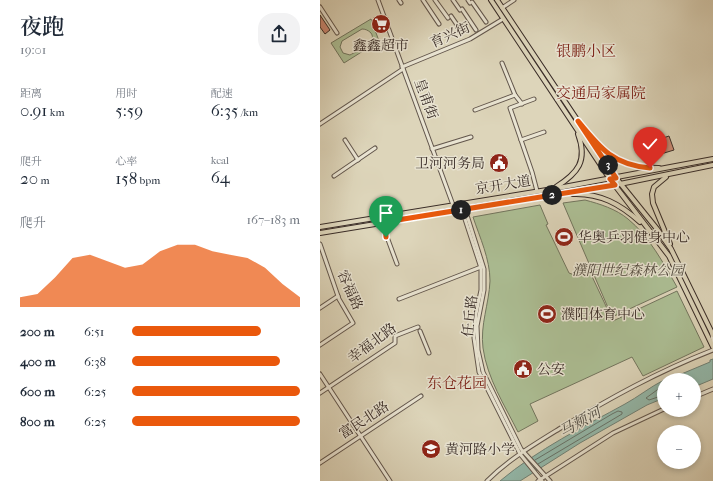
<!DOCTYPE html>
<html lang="zh">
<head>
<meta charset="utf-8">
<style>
  body { margin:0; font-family:"IM FELL French Canon","Noto Serif SC",serif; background:#f2f2f3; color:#1f2937; height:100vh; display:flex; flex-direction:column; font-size:15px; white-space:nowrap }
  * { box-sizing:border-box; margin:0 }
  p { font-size:13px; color:#747a83 }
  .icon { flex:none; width:22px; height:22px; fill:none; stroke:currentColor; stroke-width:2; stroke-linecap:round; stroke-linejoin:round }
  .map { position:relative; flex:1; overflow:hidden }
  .sheet { display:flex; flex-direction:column; background:#fff; width:320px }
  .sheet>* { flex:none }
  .fabs { position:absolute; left:337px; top:373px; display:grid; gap:8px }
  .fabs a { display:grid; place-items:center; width:44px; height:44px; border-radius:50%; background:#fff; box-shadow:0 2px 6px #0003; font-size:20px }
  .pin { position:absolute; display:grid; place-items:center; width:34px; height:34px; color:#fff; margin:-41px -17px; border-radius:50% 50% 50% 0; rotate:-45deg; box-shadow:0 0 4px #0007 }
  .pin .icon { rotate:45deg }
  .km { position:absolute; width:20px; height:20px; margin:-10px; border-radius:50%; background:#222; color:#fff; font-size:11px; line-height:20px; text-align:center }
  .round { display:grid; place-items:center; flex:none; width:42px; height:42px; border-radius:16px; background:#f2f2f3 }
  .overview { display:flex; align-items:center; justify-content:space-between; height:68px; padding:0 20px }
  h1 { font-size:22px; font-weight:600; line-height:30px }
  .metrics { display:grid; grid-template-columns:repeat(3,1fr); gap:6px; height:68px; padding:4px 20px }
  .metrics div { display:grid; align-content:center }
  .metrics b { font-size:17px; font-weight:600 }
  .metrics small { font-size:11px; font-weight:400 }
  .metrics p { font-size:11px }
  .chart { height:112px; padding:8px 20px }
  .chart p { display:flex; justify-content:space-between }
  .chart svg { width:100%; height:72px; margin-top:4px; fill:#ea580c; opacity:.7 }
  ul { padding:0 20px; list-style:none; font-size:13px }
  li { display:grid; grid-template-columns:64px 48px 1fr; align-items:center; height:30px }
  li i { height:10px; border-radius:5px; background:#ea580c }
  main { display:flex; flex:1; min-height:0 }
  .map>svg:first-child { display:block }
</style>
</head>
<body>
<main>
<section class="sheet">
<div class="overview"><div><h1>夜跑</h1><p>19:01</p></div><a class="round"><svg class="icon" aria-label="share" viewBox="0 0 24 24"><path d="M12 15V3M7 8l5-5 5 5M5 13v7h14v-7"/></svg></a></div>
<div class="metrics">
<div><p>距离</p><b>0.91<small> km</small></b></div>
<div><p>用时</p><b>5:59</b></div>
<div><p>配速</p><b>6:35<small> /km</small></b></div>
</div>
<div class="metrics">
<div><p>爬升</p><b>20<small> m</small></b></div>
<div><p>心率</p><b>158<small> bpm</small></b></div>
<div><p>kcal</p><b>64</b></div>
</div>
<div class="chart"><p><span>爬升</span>167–183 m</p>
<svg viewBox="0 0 160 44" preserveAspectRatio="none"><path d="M0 44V38L10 36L20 26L30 14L40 12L50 16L60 20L70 18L80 10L90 6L100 6L110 10L120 12L130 14L140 20L150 30L160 38V44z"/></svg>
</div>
<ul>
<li><b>200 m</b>6:51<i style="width:77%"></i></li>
<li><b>400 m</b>6:38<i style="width:88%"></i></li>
<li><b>600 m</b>6:25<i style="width:100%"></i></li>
<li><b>800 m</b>6:25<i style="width:100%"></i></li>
</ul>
</section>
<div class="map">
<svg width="393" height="481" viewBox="0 0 393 481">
  <rect width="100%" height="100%" fill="#ddd5ba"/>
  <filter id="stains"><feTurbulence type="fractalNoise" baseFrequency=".005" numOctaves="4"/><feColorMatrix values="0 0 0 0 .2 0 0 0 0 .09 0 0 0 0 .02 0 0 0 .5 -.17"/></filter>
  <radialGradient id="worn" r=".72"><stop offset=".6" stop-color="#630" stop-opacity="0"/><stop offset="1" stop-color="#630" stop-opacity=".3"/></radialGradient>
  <!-- green -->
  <g fill="#acbe94" stroke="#72755e" fill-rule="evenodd">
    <path d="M51 19 59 41 24 63 11 43ZM42 29C45 29 48 30 51 33 58 43 37 51 30 55L23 53 20 47 22 41Z"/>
    <path d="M265 200C280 204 296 209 308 219 329 236 344 264 357 287L292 317 243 203Z"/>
    <path d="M220 205 228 224 226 225 249 273 257 276 269 270 293 321 357 291 384 347 323 376 312 357 210 404 218 421 198 432C185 406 167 378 163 348 160 325 169 304 170 281 170 259 160 238 153 217Z"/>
  </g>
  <!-- water -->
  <g fill="#93b9ab" stroke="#6f8176">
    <path d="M393 359V379L374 387V380H347L390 362V360Z"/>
    <path d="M344 380V398L327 405 260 443 200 481H180C218 449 265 426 305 404 318 397 330 387 344 380Z"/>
  </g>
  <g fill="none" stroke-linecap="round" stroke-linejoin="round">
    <!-- shore -->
    <g stroke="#667269" stroke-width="1">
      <path d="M344 385 326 398 329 400 344 395"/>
      <path d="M215 460 292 414 298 411 302 412V414L218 464"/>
    </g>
  </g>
  <!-- building -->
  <g fill="#ce8b75" stroke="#392c27">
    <path d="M0 15 10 30 5 34 0 27Z"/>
    <path d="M349 136 354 150 331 157 325 155 322 145Z"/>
  </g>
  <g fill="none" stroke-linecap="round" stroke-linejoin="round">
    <!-- minor casing -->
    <g stroke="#62564c" stroke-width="5">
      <g id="minor">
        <path d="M58 0 133 205"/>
        <path d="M79 0 81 3"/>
        <path d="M103 0 119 24"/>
        <path d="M115 0 128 18"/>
        <path d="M133 0 140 10"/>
        <path d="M148 0 150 3"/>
        <path d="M152 2 166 22"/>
        <path d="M0 7 17 33"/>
        <path d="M182 8 194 0"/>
        <path d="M142 9 156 30"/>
        <path d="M131 16 142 32"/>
        <path d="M182 63 195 95 202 104"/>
        <path d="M82 67 150 39 183 19"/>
        <path d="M214 99 190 108 212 172 217 191"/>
        <path d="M155 110 195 95"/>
        <path d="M0 124 83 69"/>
        <path d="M25 140 38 160"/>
        <path d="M201 140 224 132"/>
        <path d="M112 149 151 137"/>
        <path d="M14 176 55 148"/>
        <path d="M145 209 164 269V290L157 326 158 350 163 372 201 449 230 481"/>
        <path d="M142 210 161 268V290L156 314 154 338 159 372 200 454 222 481"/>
        <path d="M65 222 67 237 77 264"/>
        <path d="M0 244 19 299 33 323 0 345"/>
        <path d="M79 299 161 267"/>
        <path d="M0 308 18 296"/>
        <path d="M100 331 109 353"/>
        <path d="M392 334 393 342"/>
        <path d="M0 374 70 481"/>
        <path d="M0 393 75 343V336L98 327"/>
        <path d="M374 397 393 389"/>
        <path d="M0 463 101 396"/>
        <path d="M167 481C188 460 213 445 239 429 290 398 337 372 393 350"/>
        <path d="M218 481 293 433 344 409"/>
      </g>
    </g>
    <!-- major casing -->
    <g stroke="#392c27" stroke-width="6">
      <g id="major">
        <path d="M171 0 290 179 349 256 393 347"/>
        <path d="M177 0 296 178 337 229 351 249 393 335"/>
        <path d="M274 141C292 161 313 168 339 168"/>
        <path d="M346 177 334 187 332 194 333 203 350 244"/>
        <path d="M236 187C258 173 268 161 258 134"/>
        <path d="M253 194C280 193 300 204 320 222"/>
        <path d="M0 227 233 189 393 159"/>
        <path d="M0 233 295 185 393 165"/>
      </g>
    </g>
    <!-- minor -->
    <use href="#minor" stroke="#e9e4d2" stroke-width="3"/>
    <!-- major -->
    <use href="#major" stroke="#ddd5ba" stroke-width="4"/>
  </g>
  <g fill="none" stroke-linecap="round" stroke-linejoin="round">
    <!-- route casing -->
    <g stroke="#fff" stroke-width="8">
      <path id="route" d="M66 237 65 222 295 185 290 179 296 178 258 121C280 148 293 165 330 168"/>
    </g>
    <!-- route -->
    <use href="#route" stroke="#ea580c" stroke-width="5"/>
  </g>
  <!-- icons -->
  <defs>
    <g id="supermarket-disc" transform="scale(1)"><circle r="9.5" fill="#8f2418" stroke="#e9e4d2"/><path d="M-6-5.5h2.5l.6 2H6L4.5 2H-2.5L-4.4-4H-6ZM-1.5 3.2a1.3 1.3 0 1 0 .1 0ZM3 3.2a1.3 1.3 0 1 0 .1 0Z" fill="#fff"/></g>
    <g id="civic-disc" transform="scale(1)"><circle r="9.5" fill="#8f2418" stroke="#e9e4d2"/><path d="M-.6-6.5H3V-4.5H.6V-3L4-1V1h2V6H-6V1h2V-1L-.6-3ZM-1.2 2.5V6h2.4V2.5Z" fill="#fff"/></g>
    <g id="stadium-disc" transform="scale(1)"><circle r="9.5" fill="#8f2418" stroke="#e9e4d2"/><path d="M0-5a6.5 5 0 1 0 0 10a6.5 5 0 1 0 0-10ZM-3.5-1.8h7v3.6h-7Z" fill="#fff"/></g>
    <g id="school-disc" transform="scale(1)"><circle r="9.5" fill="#8f2418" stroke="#e9e4d2"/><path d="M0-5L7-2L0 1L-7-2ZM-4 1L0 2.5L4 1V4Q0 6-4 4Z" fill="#fff"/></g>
  </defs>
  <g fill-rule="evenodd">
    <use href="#supermarket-disc" x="61" y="24"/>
    <use href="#civic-disc" x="179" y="163"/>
    <use href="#stadium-disc" x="244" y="237"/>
    <use href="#stadium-disc" x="227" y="314"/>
    <use href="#civic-disc" x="203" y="369"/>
    <use href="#school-disc" x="111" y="449"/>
  </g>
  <g text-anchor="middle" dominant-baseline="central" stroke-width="3" stroke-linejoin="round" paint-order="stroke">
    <!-- street labels -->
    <g font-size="14" fill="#392c27" stroke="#e9e4d2">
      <text transform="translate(130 35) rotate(-24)">育兴街</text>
      <text transform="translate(106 99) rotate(70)">皇甫街</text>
      <text transform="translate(183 185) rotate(-9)">京开大道</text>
      <text transform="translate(30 290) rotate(66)">容福路</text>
      <text transform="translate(150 316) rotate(-83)">任丘路</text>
      <text transform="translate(52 343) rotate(-37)">幸福北路</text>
      <text transform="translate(44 420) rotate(-33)">富民北路</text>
    </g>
    <!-- poi labels -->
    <g font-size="14" fill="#392c27" stroke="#e9e4d2" text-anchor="start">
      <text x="61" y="45" text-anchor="middle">鑫鑫超市</text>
      <text x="165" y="163" text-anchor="end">卫河河务局</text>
      <text x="258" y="237">华奥乒羽健身中心</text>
      <text x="241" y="314">濮阳体育中心</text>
      <text x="217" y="369">公安</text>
      <text x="125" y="449">黄河路小学</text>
    </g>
    <!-- park labels -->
    <g font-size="14" font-style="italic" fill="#50493d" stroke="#e9e4d2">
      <text x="308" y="270">濮阳世纪森林公园</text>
    </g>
    <!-- neighbourhood labels -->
    <g font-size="15" fill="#7a1f14" stroke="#e9e4d2">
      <text x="266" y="51">银鹏小区</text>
      <text x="281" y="93">交通局家属院</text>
      <text x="137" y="383">东仓花园</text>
    </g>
    <!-- water labels -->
    <g font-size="15" font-style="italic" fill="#4b4841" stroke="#e9e4d2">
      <text transform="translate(260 422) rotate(-29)">马颊河</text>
    </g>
  </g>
  <rect width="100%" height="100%" filter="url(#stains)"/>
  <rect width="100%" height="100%" fill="url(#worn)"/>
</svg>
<div class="fabs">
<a>+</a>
<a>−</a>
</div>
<div class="pin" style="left:66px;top:237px;background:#1e9e55"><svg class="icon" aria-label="arrive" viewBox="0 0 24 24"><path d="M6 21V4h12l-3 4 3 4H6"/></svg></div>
<div class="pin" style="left:330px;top:168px;background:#d93025"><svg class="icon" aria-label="check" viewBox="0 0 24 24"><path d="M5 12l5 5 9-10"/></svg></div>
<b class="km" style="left:141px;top:210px">1</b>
<b class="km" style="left:232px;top:195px">2</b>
<b class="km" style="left:288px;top:165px">3</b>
</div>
</main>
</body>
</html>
